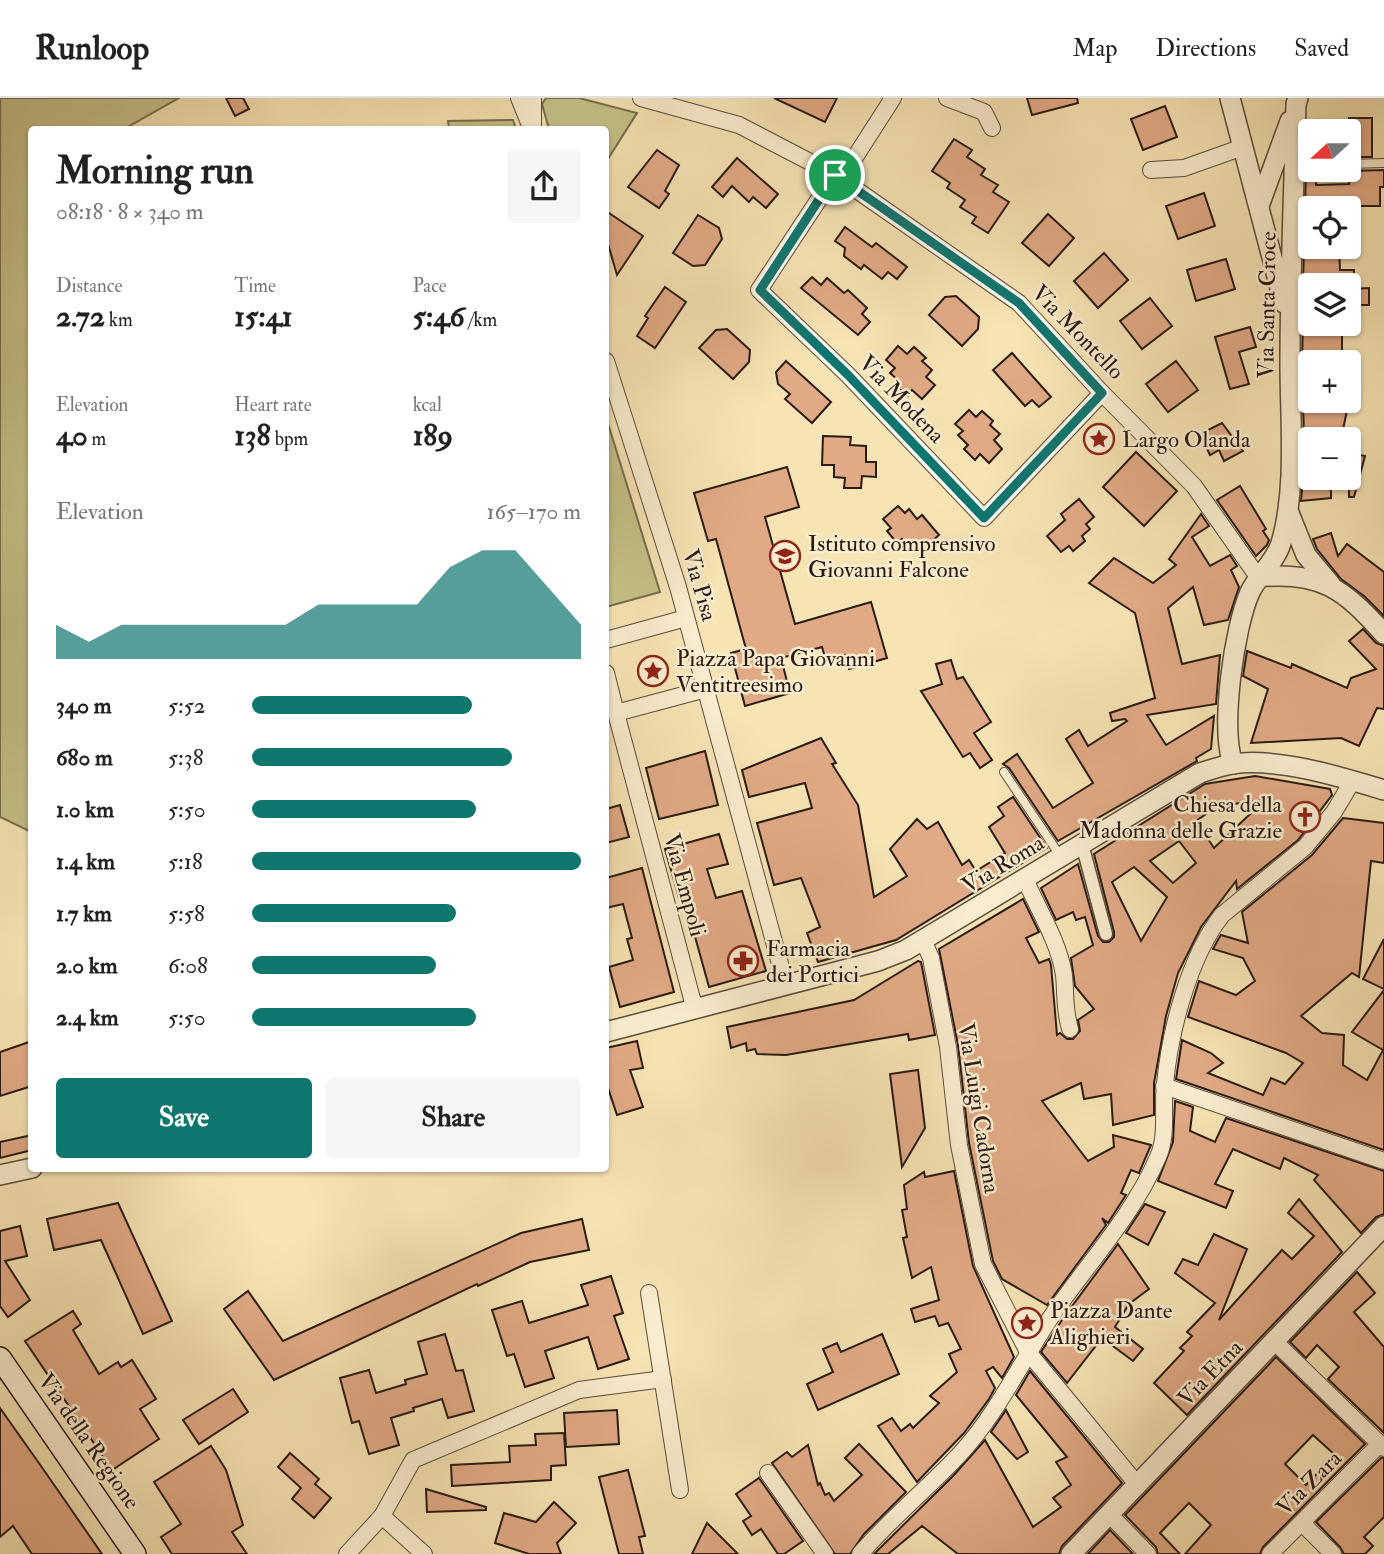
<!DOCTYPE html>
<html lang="en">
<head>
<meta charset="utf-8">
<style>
  body { margin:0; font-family:"IM FELL Double Pica",serif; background:#f6f6f6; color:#222; height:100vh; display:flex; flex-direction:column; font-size:26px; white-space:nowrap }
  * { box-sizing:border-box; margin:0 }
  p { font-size:23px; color:#767676 }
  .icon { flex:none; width:38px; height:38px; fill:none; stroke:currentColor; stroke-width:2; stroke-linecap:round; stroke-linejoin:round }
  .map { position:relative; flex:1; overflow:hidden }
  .side { position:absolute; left:28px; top:28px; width:581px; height:1046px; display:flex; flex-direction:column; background:#fff; border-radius:7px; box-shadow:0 2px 5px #0004 }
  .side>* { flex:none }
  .needle { width:46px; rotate:249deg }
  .tools { position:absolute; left:1298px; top:21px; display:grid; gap:14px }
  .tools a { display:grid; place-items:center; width:63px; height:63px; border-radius:7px; background:#fff; box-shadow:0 2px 5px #0004; font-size:35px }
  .pin { position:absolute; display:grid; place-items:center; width:60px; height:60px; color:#fff; margin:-30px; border:4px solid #fff; border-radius:50%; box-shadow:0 2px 7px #0007 }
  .round { display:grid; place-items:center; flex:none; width:74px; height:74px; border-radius:7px; background:#f6f6f6 }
  .overview { display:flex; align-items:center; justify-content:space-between; height:119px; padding:0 28px }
  h1 { font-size:38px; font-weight:700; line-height:52px }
  .metrics { display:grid; grid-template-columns:repeat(3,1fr); gap:10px; height:119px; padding:7px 28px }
  .metrics div { display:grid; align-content:center }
  .metrics b { font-size:30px; font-weight:700 }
  .metrics small { font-size:19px; font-weight:400 }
  .metrics p { font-size:19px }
  .chart { height:196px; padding:14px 28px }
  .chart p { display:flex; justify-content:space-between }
  .chart svg { width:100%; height:126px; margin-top:7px; fill:#0f766e; opacity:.7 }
  .cta { display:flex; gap:14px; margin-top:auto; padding:14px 28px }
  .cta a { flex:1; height:80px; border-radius:7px; background:#0f766e; color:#fff; font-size:28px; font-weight:700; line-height:80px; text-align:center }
  .cta a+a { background:#f6f6f6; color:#222 }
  ul { padding:0 28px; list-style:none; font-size:23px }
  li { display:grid; grid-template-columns:112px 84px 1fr; align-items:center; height:52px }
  li i { height:18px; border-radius:9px; background:#0f766e }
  header { display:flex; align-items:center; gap:42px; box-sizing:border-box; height:98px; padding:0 35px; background:#fff; border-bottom:2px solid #e0e0e0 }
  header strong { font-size:33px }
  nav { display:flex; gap:38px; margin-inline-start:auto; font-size:24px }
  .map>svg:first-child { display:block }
</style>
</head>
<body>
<header>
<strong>Runloop</strong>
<nav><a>Map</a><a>Directions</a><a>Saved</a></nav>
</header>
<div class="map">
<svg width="1384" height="1456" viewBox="0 0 1384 1456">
  <rect width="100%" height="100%" fill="#f7e4b5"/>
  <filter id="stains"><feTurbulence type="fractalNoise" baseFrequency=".00286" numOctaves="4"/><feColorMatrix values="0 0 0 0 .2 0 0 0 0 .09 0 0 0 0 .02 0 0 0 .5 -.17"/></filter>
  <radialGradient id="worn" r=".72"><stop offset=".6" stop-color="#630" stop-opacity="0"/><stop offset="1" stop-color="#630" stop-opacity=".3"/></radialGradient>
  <!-- green -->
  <g fill="#c5c188" stroke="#776e4d" stroke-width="2">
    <path d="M0 0H179L124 31 32 32 31 734 0 719Z"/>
    <path d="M546 0H579L637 15 606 64V32L549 31 542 6Z"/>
    <path d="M513 22 516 31H449L448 23Z"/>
    <path d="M606 319 660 494 606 509Z"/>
  </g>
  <!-- building -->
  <g fill="#e1aa86" stroke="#291a12" stroke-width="2" fill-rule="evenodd">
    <path d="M226 0H243L249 11 235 18Z"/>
    <path d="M774 0H837L825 24Z"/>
    <path d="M1027 0H1077L1078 5 1032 17Z"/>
    <path d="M1165 8 1177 39 1143 52 1131 21Z"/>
    <rect x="1349" y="20" width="23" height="39"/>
    <path d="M954 41 972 52 967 59 985 71 981 77 998 87 993 94 1009 104 988 135 972 125 976 119 960 109 965 102 947 90 950 85 932 73Z"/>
    <path d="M657 52 679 67 665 93 669 96 659 110 628 89Z"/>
    <path d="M737 60 778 96 766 110 753 99 749 104 732 88 723 99 712 89Z"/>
    <path d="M1384 72V89H1380V108H1305L1306 73H1316V87L1349 86V73Z"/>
    <path d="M1204 95 1215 128 1178 141 1166 108Z"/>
    <path d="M606 113 643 138 617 177 606 139Z"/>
    <path d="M1048 116 1074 140 1049 168 1022 145Z"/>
    <path d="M698 117 719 130 722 141 705 167 693 168 673 155Z"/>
    <path d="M845 129 872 149 876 145 907 169 897 181 888 174 882 181 864 167 861 171 844 158 845 150 835 143Z"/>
    <path d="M1304 149H1339L1340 172H1354V187H1303Z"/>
    <path d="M1104 155 1128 182 1098 210 1074 183Z"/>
    <path d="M1226 161 1235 191 1196 203 1187 172Z"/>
    <path d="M812 179 821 187 827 180 844 195 848 192 867 210 862 216 870 224 858 237 801 190Z"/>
    <path d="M665 189 686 204 655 250 637 238 648 220 645 218Z"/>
    <path d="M1369 190V207H1349V191Z"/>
    <path d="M956 198 979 219 978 231 962 248 929 217 945 199Z"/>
    <path d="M1150 200 1172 228 1142 251 1120 223Z"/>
    <path d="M1303 226H1342V264H1302Z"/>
    <path d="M1250 229 1256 249 1239 254 1249 286 1230 291 1215 239Z"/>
    <path d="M727 231 750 252 749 264 733 281 699 250 716 232Z"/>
    <path d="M898 248 907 256 914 249 926 260 922 263 932 272 926 279 935 287 922 301 912 292 908 298 896 288 900 284 890 275 895 270 886 262Z"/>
    <path d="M1012 255 1051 299 1039 309 1032 302 1025 308 993 272Z"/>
    <path d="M786 263 831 304 812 325 785 301 790 296 778 286 776 274Z"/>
    <path d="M1176 263 1198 292 1168 314 1146 286Z"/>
    <path d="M1303 303H1349L1341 341H1304Z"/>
    <path d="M969 312 976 319 982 313 993 323 990 327 1000 336 994 342 1002 351 989 365 980 356 975 362 964 351 968 347 958 337 963 333 955 326Z"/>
    <path d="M1222 325 1243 353 1224 363 1219 352 1210 357 1200 336Z"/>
    <path d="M823 338 851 339 850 347 866 348V364H876V379L862 378 861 390H844L845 380 834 379V367H822Z"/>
    <path d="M1136 354 1177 393 1144 428 1103 389Z"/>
    <path d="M1349 355 1365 358 1354 399H1349Z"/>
    <path d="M787 369 799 409 765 419 795 526 871 504 887 560 849 571 845 557 826 563 822 549 781 560 790 595 745 608 731 555 746 551 716 441 708 443 694 395Z"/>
    <path d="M1303 380H1331V400L1301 403Z"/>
    <path d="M1240 388 1266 431 1263 433 1269 442 1267 447 1256 458 1217 402Z"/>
    <path d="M1079 401 1094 419 1086 426 1090 431 1082 438 1085 443 1073 453 1069 448 1061 454 1047 438 1065 422 1061 416Z"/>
    <path d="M898 408 905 415 909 411 917 421 922 417 939 437 921 453 914 445 909 450 902 441 897 445 887 433 891 430 883 421Z"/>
    <path d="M1201 416 1209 428 1192 439 1210 468 1230 457 1237 468 1231 472 1239 489 1228 522 1204 527 1193 489 1168 510 1182 566 1220 557 1216 606 1147 617 1166 647 1214 618 1211 651 1196 660 1197 663 1058 743 1009 670 1003 666 1017 656 1053 710 1093 685 1066 641 1079 632 1088 648 1127 623 1125 621 1112 623 1110 615 1155 600 1135 515 1089 485 1114 460 1153 485 1176 467 1169 461Z"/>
    <path d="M1331 435 1338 458 1347 446 1384 474V518L1364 498 1341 481 1317 451 1313 441Z"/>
    <path d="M1363 531 1376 545 1384 548V611L1377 610 1359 648 1341 640 1251 645 1268 591 1243 578 1247 553 1291 570 1292 566 1347 590 1351 580 1376 571 1349 543Z"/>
    <path d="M951 562 957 581 963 579 991 624 974 635 992 662 980 670 970 655 963 659 921 593 942 586 936 566Z"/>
    <path d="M821 640 836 665 832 666 858 707 874 799 907 778 890 751 917 721 927 731 938 724 962 767 969 762 976 773 1005 755 989 729 1004 718 998 709 1013 699 1047 750 896 842 818 864 807 835 820 829 801 780 774 787 757 725 812 710 805 685 749 699 742 672Z"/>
    <path d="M705 653 718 707 659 721 646 670Z"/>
    <path d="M1255 678 1330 691 1332 697 1298 742 1237 791 1236 783 1201 829 1178 875 1166 918 1154 985V1017L1113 1027 1111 996 1084 1001 1081 985 1042 1003 1088 1063 1114 1049 1113 1037 1151 1047 1139 1075 1131 1072 1121 1095 1126 1097 1115 1114 1108 1125 1102 1120 1106 1127 1047 1207 1002 1181 993 1163 969 1045 958 947 939 851 1023 801 1039 834 1026 840 1039 865 1049 861 1051 867 1057 937 1060 935 1067 941H1073L1080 933 1078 922 1094 911 1075 888 1071 860 1093 847 1085 819 1076 822 1073 814 1056 822 1041 790 1078 766 1098 838 1103 844H1109L1114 839V834L1094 756 1205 686ZM1265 702 1214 750 1196 723 1218 708ZM1179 743 1196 765 1173 785 1150 763ZM1134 769 1167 799 1141 843 1112 784Z"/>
    <path d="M620 707 629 739 606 745V711Z"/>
    <path d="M1343 720 1384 725V765L1371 763 1359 879 1352 875 1301 918 1322 935 1344 937 1343 967 1367 982 1383 952 1352 934 1384 892V1052L1176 981 1182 942 1211 955 1223 965 1208 975 1263 997 1271 980 1285 986 1303 965 1286 955 1188 919 1199 883 1236 897 1255 883 1243 860 1213 851 1219 840 1221 837 1248 845 1242 814 1312 757Z"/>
    <path d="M719 736 728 766 707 771 716 800 742 793 766 873 709 889 684 799 679 800 665 751Z"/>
    <path d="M642 770 674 894 620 909 609 869 633 862 627 841 632 840 623 806 606 810V780Z"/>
    <path d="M1384 841V891L1363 881Z"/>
    <path d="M918 863 921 864 935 937 909 942 908 936 786 957 757 956 755 951 747 953 746 945 731 950 727 929 854 902Z"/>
    <path d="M32 943V988L0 998V954Z"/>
    <path d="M637 943 643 970 630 972 643 1009 617 1017 606 984V950Z"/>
    <path d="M918 972 925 1030 902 1069 890 976Z"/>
    <path d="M1175 1003 1193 1009 1190 1033 1215 1044 1226 1020 1384 1073V1116L1376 1119 1361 1135 1314 1082 1318 1077 1284 1060 1280 1071 1233 1051 1215 1086 1233 1093 1226 1110 1158 1083 1173 1044Z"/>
    <path d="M32 1037V1052L0 1060V1044Z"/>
    <path d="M954 1073 973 1168 1014 1259 1002 1280 993 1269 986 1273 995 1290 989 1301 964 1335 917 1384 878 1328 892 1320 901 1333 910 1326 913 1330 939 1305 930 1298 957 1274 949 1256 961 1251 948 1225 939 1228 935 1218 915 1224 911 1211 939 1202 931 1169 912 1180 903 1140 907 1139 902 1112 907 1111 904 1087 924 1074 925 1079Z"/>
    <path d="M1299 1101 1342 1154 1187 1317 1154 1285 1184 1253 1180 1250 1192 1238 1187 1234 1215 1205 1175 1175 1183 1161 1198 1167 1214 1136 1247 1151 1219 1222 1282 1152 1292 1161 1314 1138 1288 1115Z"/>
    <path d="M118 1105 172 1223 143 1236 101 1142 54 1152 47 1121Z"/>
    <path d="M1145 1106 1165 1114 1148 1147 1126 1135Z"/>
    <path d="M582 1121 589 1152 530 1164 478 1188 477 1186 274 1282 224 1211 248 1193 283 1243 521 1135Z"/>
    <path d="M20 1128 27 1158 5 1163 30 1202 8 1219 0 1208V1133Z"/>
    <path d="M1118 1146 1149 1191 1129 1206 1115 1229 1143 1251 1133 1263 1102 1240 1067 1285 1041 1254 1064 1219Z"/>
    <path d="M1357 1174 1375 1195 1354 1214 1384 1249V1335L1328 1281 1339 1269 1317 1247 1306 1260 1290 1244Z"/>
    <path d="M611 1178 623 1215 614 1218 629 1261 598 1271 588 1239 545 1253 554 1280 525 1289 514 1256 507 1258 492 1212 522 1203 529 1225 588 1207 581 1187Z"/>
    <path d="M73 1213 81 1226 73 1232 99 1276 118 1264 121 1269 132 1262 156 1301 140 1311 159 1341 112 1372 25 1243Z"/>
    <path d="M445 1236 456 1273 463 1272 474 1313 448 1320 442 1301 413 1310 414 1313 391 1320 399 1347 369 1356 359 1323 352 1325 340 1280 369 1272 376 1295 406 1286 405 1282 427 1276 418 1244Z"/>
    <path d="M882 1236 899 1276 818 1312 807 1286 833 1274 823 1251 837 1245 841 1254Z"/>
    <path d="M1276 1259 1365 1346 1263 1449 1260 1456H1185L1211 1427 1189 1405 1160 1435 1180 1456H1158L1156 1449 1125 1417ZM1313 1337 1335 1357 1306 1387 1285 1366Z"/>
    <path d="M1030 1273 1122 1385 1062 1448 1059 1456H958L922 1428 888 1456H874L953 1378 985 1342 1033 1429 1061 1409 1053 1400 1071 1387 1056 1364 1067 1359 1016 1297Z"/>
    <path d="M233 1291 248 1314 199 1346 183 1322Z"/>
    <path d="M0 1310 41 1368 102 1456H32L13 1428 0 1439Z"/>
    <path d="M617 1312 619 1346 566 1349 564 1315Z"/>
    <path d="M1006 1312 1028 1354 1017 1361 991 1334Z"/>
    <path d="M564 1335 566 1367 551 1368V1382L452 1388 451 1367 510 1364 509 1348 536 1347 535 1336Z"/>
    <path d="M859 1346 906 1394 864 1436 850 1456H835L772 1365 787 1354 792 1359 808 1347 818 1387 820 1385 825 1397 829 1395 834 1403 862 1377 845 1360Z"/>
    <path d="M211 1348 226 1372 243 1427 232 1434 247 1456H172L161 1439 181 1426 154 1384Z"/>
    <path d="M290 1355 319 1381 315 1386 331 1400 314 1420 292 1401 301 1390 278 1369Z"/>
    <path d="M1381 1360H1384V1419L1364 1439 1373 1448 1365 1456H1344L1340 1449 1316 1424Z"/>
    <path d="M628 1372 645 1438 639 1439 643 1456H619L599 1379Z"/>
    <path d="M759 1380 803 1443 784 1456H778L761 1431 752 1437 743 1423 751 1418 736 1396Z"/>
    <path d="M426 1391 486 1409V1412L427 1414Z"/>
    <path d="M554 1404 576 1425 557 1445 561 1456H529L495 1445 504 1415 536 1424Z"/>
    <path d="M707 1425 738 1456H692Z"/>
    <path d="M1110 1432 1133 1456H1088Z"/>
  </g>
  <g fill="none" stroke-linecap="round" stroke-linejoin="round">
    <!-- service casing -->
    <g stroke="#5c4c3b" stroke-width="10">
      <g id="service">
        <path d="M1293 64 1311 66"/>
        <path d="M1349 66 1384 65"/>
        <path d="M1004 674 1061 759"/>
      </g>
    </g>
    <!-- pedestrian casing -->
    <g stroke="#5c4c3b" stroke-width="15">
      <path id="pedestrian" d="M1082 746 1106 836"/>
    </g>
    <!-- minor casing -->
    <g stroke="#5c4c3b" stroke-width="18">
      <g id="minor">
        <path d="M519 0 532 32"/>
        <path d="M533 0V26"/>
        <path d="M641 0 739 27 835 77 1019 205 1102 295 1194 388 1258 479"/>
        <path d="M947 0 984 14 992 30"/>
        <path d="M1151 72 1184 70 1243 49"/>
        <path d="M835 77 759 192 848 277 984 420 1102 295"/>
        <path d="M841 81 893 0"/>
        <path d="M606 263 678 489 786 888"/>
        <path d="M606 542 686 520"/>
        <path d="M606 575 616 615 706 591"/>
        <path d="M616 615 695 912"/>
        <path d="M1025 781C1038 811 1059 844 1064 877 1066 897 1064 911 1070 931"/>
        <path d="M923 842 931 860 948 949 959 1047 983 1166 1028 1254 1136 1385"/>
        <path d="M1164 988 1384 1063"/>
        <path d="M649 1195 680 1392"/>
        <path d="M1274 1243 1384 1350"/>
        <path d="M768 1375 825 1456"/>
        <path d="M1109 1416 1148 1456"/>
        <path d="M382 1418 413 1362 579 1292 663 1281"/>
        <path d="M1302 1425 1333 1456"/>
        <path d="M347 1456 382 1418 424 1456"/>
        <path d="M860 1456C890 1421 926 1392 958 1358 998 1316 1022 1261 1055 1213 1090 1163 1133 1117 1158 1059 1168 1037 1162 1010 1165 986 1170 933 1189 859 1222 817L1305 749 1334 714 1353 682"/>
        <path d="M1270 1456 1380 1346"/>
      </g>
    </g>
    <!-- tertiary casing -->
    <g stroke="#5c4c3b" stroke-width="22">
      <g id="tertiary">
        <path d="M1230 0 1284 205"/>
        <path d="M1259 108 1290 23"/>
        <path d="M1289 415 1306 457 1331 487"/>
        <path d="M1258 479C1321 473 1344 491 1384 536"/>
        <path d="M1233 666C1220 629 1234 530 1250 494 1258 477 1276 463 1281 445 1297 391 1290 323 1290 266 1290 179 1294 93 1296 6L1298 0"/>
        <path d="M606 934 878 863 906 852 1200 675C1210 672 1221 668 1232 666 1277 659 1341 679 1384 692"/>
        <path d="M0 1077 32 1070"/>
        <path d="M1071 1456 1384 1128"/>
      </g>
    </g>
    <!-- secondary casing -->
    <g stroke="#291a12" stroke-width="24">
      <path id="secondary" d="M0 1260 135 1456"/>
    </g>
    <!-- service -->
    <use href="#service" stroke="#faedcf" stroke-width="8"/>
    <!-- pedestrian -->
    <use href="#pedestrian" stroke="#faedcf" stroke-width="12"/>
    <!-- minor -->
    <use href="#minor" stroke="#faedcf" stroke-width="16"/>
    <!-- tertiary -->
    <use href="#tertiary" stroke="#faedcf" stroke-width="19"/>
    <!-- secondary -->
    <use href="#secondary" stroke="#faedcf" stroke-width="21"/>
  </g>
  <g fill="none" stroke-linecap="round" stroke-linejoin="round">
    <!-- route casing -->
    <g stroke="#fff" stroke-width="14">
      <path id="route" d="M835 77 1019 205 1102 295 984 420 848 277 760 192Z"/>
    </g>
    <!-- route -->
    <use href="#route" stroke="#0f766e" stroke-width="9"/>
  </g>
  <!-- icons -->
  <defs>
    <g id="sight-ring" transform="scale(1.575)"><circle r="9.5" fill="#faedcf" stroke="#8f2418" stroke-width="1.5"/><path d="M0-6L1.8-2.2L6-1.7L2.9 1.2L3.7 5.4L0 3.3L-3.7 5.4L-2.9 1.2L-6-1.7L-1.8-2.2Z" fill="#8f2418"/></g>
    <g id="school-ring" transform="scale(1.575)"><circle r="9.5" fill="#faedcf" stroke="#8f2418" stroke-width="1.5"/><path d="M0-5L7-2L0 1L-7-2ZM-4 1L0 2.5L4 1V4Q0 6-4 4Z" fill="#8f2418"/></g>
    <g id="church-ring" transform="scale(1.575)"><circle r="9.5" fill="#faedcf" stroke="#8f2418" stroke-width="1.5"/><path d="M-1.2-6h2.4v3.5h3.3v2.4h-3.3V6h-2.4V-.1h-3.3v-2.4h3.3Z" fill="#8f2418"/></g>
    <g id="pharmacy-ring" transform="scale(1.575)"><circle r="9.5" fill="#faedcf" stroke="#8f2418" stroke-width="1.5"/><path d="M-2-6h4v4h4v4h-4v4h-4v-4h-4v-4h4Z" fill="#8f2418"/></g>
  </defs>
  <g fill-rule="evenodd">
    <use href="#sight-ring" x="1099" y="341"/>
    <use href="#school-ring" x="785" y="458"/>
    <use href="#sight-ring" x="653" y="573"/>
    <use href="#church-ring" x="1305" y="719"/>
    <use href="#pharmacy-ring" x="743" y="863"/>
    <use href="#sight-ring" x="1027" y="1225"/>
  </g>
  <g text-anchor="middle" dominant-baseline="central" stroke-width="5" stroke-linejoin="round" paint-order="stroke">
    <!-- street labels -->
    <g font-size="23" fill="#291a12" stroke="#faedcf">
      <text transform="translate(1267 207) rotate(-89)">Via Santa Croce</text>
      <text transform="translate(1078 234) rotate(46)">Via Montello</text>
      <text transform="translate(902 301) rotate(46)">Via Modena</text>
      <text transform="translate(700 487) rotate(74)">Via Pisa</text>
      <text transform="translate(1003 766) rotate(-31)">Via Roma</text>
      <text transform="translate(685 787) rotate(75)">Via Empoli</text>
      <text transform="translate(979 1010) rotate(81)">Via Luigi Cadorna</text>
      <text transform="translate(1210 1275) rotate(-46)">Via Etna</text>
      <text transform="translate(89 1343) rotate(55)">Via della Regione</text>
      <text transform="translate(1309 1385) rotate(-45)">Via Zara</text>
    </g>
    <!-- poi labels -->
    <g font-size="23" fill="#291a12" stroke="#faedcf" text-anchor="start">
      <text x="1122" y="341">Largo Olanda</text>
      <text x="808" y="445">Istituto comprensivo<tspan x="808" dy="26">Giovanni Falcone</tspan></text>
      <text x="676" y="560">Piazza Papa Giovanni<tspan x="676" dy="26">Ventitreesimo</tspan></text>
      <text x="1282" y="706" text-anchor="end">Chiesa della<tspan x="1282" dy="26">Madonna delle Grazie</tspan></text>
      <text x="766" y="850">Farmacia<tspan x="766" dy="26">dei Portici</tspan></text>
      <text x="1050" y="1212">Piazza Dante<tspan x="1050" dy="26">Alighieri</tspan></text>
    </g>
  </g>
  <rect width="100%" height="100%" filter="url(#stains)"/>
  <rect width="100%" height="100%" fill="url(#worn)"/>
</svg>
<div class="tools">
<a><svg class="needle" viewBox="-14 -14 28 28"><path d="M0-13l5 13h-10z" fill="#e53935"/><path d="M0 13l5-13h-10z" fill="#767676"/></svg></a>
<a><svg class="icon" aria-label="locate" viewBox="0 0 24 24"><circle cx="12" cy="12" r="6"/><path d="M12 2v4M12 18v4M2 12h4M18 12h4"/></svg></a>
<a><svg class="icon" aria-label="layers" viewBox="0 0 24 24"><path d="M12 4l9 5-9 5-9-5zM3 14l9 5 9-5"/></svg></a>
<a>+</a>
<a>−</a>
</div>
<div class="pin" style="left:835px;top:77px;background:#1e9e55"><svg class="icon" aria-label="arrive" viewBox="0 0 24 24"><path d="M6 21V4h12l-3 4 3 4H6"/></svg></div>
<section class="side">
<div class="overview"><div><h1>Morning run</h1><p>08:18 · 8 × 340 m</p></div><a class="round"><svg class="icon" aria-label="share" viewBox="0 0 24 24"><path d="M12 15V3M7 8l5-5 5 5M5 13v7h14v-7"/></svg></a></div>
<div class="metrics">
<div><p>Distance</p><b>2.72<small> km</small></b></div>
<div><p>Time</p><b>15:41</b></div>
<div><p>Pace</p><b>5:46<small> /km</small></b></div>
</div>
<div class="metrics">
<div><p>Elevation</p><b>40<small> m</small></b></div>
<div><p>Heart rate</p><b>138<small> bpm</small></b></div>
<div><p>kcal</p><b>189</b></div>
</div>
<div class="chart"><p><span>Elevation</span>165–170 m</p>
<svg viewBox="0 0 160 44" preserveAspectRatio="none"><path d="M0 44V32L10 38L20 32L30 32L40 32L50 32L60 32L70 32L80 25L90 25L100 25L110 25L120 12L130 6L140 6L150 19L160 32V44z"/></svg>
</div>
<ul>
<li><b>340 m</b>5:52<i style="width:67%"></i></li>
<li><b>680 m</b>5:38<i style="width:79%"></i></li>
<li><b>1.0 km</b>5:50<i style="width:68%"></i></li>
<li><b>1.4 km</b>5:18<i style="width:100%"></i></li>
<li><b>1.7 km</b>5:58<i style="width:62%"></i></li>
<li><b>2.0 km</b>6:08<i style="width:56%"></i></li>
<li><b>2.4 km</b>5:50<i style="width:68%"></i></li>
</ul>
<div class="cta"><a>Save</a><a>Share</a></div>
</section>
</div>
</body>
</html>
